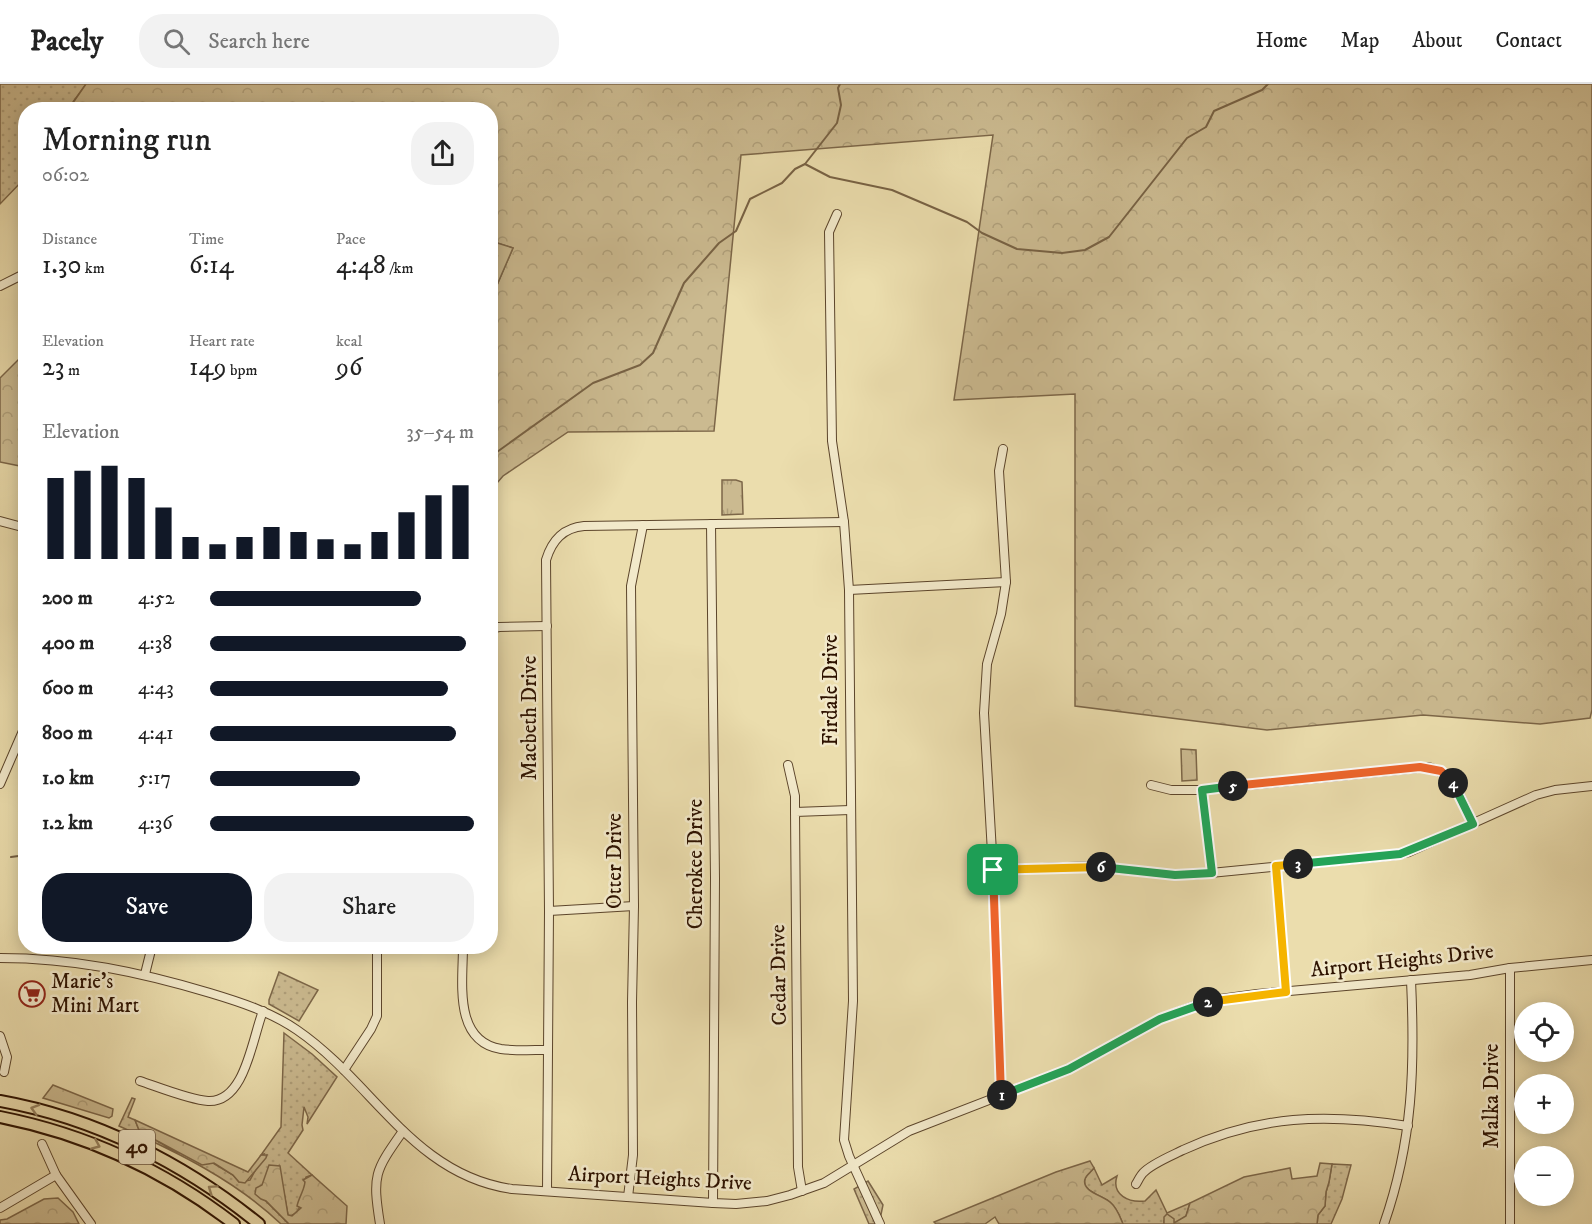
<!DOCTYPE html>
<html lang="en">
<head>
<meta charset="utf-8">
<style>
  body { margin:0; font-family:"IM FELL DW Pica",serif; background:#f2f2f2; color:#222; height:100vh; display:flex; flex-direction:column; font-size:22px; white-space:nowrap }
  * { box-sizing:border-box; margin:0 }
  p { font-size:20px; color:#767676 }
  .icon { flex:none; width:33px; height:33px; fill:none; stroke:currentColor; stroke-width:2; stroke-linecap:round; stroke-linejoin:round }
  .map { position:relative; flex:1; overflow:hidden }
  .details { position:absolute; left:18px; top:18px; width:480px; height:852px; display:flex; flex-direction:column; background:#fff; border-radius:24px; box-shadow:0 3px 15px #0003 }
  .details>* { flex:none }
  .controls { position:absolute; left:1514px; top:918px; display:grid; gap:12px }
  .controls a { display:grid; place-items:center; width:60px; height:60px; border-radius:50%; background:#fff; box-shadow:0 3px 15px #0003; font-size:30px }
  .pin { position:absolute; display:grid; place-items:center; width:51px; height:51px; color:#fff; margin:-26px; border-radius:12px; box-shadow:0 3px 9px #0006 }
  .km { position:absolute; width:30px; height:30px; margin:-15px; border-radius:50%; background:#222; color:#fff; font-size:16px; line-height:30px; text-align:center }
  .round { display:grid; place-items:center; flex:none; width:63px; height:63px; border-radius:24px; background:#f2f2f2 }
  .head { display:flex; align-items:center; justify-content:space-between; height:102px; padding:0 24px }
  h1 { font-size:33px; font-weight:600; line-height:45px }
  .stats { display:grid; grid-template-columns:repeat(3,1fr); gap:9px; height:102px; padding:6px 24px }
  .stats div { display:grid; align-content:center }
  .stats b { font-size:26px; font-weight:600 }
  .stats small { font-size:16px; font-weight:400 }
  .stats p { font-size:16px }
  .chart { height:168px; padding:12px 24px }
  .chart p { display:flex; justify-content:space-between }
  .chart svg { width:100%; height:108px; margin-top:6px; stroke:#111827; stroke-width:6 }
  .cta { display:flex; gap:12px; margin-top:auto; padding:12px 24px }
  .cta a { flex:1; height:69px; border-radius:24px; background:#111827; color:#fff; font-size:24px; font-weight:600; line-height:69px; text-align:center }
  .cta a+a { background:#f2f2f2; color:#222 }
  ul { padding:0 24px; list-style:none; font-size:20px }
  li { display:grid; grid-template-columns:96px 72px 1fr; align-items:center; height:45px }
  li i { height:15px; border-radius:8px; background:#111827 }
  header { display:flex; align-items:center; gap:36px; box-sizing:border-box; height:84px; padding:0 30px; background:#fff; border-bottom:2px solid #e0e0e0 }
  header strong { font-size:28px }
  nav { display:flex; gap:33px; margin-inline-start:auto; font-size:21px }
  .search { width:420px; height:54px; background:#f2f2f2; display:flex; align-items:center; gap:15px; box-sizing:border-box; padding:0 21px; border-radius:24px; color:#767676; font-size:22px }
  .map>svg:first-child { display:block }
</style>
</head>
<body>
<header>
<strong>Pacely</strong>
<div class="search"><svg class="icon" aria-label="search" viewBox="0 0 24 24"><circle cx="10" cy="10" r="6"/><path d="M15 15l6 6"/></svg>Search here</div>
<nav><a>Home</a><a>Map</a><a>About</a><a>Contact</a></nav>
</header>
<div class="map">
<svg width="1592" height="1140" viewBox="0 0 1592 1140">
  <defs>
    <pattern id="grass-dots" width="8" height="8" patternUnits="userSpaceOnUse" patternTransform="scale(1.5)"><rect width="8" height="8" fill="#cbba90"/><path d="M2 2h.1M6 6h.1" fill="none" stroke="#af9f7a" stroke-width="1.8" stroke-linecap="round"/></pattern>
    <pattern id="forest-crowns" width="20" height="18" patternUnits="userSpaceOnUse" patternTransform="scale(1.5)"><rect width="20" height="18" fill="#cbba90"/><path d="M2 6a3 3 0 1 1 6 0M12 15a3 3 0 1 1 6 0" fill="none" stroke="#af9f7a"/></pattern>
    <pattern id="park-tufts" width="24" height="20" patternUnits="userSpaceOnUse" patternTransform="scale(1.5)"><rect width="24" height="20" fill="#cbba90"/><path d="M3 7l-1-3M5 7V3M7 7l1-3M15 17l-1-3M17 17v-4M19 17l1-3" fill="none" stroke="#af9f7a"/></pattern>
  </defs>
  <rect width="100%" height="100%" fill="#ebddad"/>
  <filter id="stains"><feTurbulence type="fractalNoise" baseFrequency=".00333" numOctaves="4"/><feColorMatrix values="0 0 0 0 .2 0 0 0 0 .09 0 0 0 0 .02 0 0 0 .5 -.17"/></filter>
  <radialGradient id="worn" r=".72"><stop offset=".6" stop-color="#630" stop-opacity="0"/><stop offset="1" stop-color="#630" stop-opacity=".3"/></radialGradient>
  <!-- grass -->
  <g fill="url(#grass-dots)" stroke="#7c6648" stroke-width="1.5">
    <path d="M0 0H86L68 25 26 26 25 94 0 120Z"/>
    <path d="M279 888 318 906 299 937 269 920V916Z"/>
    <path d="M284 949 312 970 337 993 307 1040 308 1033 304 1023 302 1041 303 1046 288 1069 312 1091 306 1093C303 1107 305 1125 291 1132L288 1131 279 1082 264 1115 289 1140H281C235 1096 177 1068 119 1042L132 1014 135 1015 128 1033 135 1036 139 1046 174 1067 184 1070 202 1080 213 1079 233 1091 239 1098 250 1096 264 1070 261 1071 281 1043Z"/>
    <path d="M1332 1080 1351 1081 1342 1115 1331 1140H1317L1318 1131 1325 1122 1326 1108 1329 1098Z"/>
    <path d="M1094 1084 1102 1101 1117 1092C1111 1111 1129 1119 1145 1117L1156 1106 1167 1129 1190 1119 1186 1132 1174 1140 1164 1137V1140H1123C1120 1133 1117 1124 1111 1119 1105 1112 1081 1108 1085 1095 1086 1091 1091 1088 1094 1084Z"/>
    <path d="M868 1097 883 1121 879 1140H869L854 1105Z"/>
  </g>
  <!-- forest -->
  <g fill="url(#forest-crowns)" stroke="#7c6648" stroke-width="1.5">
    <path d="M86 0H1592V626L1590 634 1540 640 1423 631 1267 646 1075 622V310L954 316 993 51 741 71 714 347 568 348 503 392 491 406V215L513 164 491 157 490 26H68Z"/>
    <path d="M25 269V383L0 378V294Z"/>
    <path d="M53 1001 113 1025 112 1032 109 1034 43 1014Z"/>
    <path d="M135 1036 248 1088 261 1071H267L266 1074 245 1099 239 1098 233 1091 214 1079 202 1081 148 1052 139 1046Z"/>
    <path d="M1090 1077 1094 1084C1091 1088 1086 1091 1085 1095 1081 1108 1105 1112 1111 1119 1117 1124 1120 1133 1123 1140H999L995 1133 985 1140H936L934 1138 1056 1088Z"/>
    <path d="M1320 1079 1332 1080 1329 1098 1326 1108 1325 1122 1318 1131 1317 1140H1164V1133L1167 1130 1174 1135V1139L1186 1132 1190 1119 1244 1093 1290 1084 1292 1095 1317 1092Z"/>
    <path d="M269 1081 280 1082 288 1131 292 1132 301 1124 297 1122C299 1113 304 1107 305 1098L303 1096 312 1091 347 1122 346 1140H289L266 1117 261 1115 255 1110 256 1104 262 1101Z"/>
    <path d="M58 1114 73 1128 79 1140H0V1136L7 1135 44 1115Z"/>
  </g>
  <!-- park -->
  <g fill="url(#park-tufts)" stroke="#7c6648" stroke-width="1.5">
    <path d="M491 157 513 164 491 215 490 157Z"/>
    <path d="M722 396H736L742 398 743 430 722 431Z"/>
    <path d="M1181 665 1196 666 1197 696 1182 697Z"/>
  </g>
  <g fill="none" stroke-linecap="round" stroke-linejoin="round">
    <!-- stream -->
    <g stroke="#786244" stroke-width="2">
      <path d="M805 80 830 93 892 106 967 138 982 149 1017 165 1062 169 1085 166 1109 153 1187 54 1206 43 1214 27 1262 6 1268 0"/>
      <path d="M490 373 593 299 640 281 653 269 684 199 719 159 736 147 750 115 782 99 795 85 805 80 837 39 841 21 838 4 840 0"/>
      <path d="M11 773 26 771"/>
    </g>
    <!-- minor casing -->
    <g stroke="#5c452b" stroke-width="10">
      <g id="minor">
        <path d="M837 130 829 148 832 357 844 438 849 506 853 917 844 1056 849 1072 880 1140"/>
        <path d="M0 202 20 192"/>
        <path d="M0 437 26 444"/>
        <path d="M711 440 715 794 713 1119"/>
        <path d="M849 506 1006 498"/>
        <path d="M490 545 499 543 547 542"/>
        <path d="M788 681 795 712V728"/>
        <path d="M0 700 26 640"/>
        <path d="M1151 701 1171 706H1202L1427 683C1455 688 1462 717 1473 740"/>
        <path d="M1202 706 1212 789"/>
        <path d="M1276 782 1286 907"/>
        <path d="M993 786 1094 782 1175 791H1190L1395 771 1409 768 1536 711 1555 706 1592 702"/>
        <path d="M549 827 634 822"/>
        <path d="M463 862C463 898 453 957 501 965 516 967 532 966 547 966"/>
        <path d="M0 874C73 874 140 888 210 909 240 918 271 928 297 946 373 998 413 1091 512 1105L713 1119 736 1120 767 1117 790 1111 824 1099 909 1047 1069 985 1160 935 1194 922 1213 916 1257 910 1470 891 1510 884 1592 876"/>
        <path d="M145 890 152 862"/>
        <path d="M0 952 7 973 4 988"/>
        <path d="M344 986 371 945 377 932V862"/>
        <path d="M140 997C158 1003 190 1016 208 1017 245 1019 252 955 263 927"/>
        <path d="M1001 1011 993 786 984 629 987 580 1001 530 1006 498 999 387 1003 365"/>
        <path d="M42 1060 56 1091"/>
        <path d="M1136 1100C1138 1097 1140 1092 1143 1089 1151 1080 1173 1071 1183 1066 1259 1031 1326 1029 1408 1042"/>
        <path d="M547 1107 549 827 546 476C552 456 563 444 584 442L844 438"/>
        <path d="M802 1107 798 1083 795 728 850 726"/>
        <path d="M628 1113 633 1071 632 918 634 822 631 502 643 441"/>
        <path d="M0 1124 56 1091 91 1140"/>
        <path d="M380 1140C372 1090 375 1087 403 1047"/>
        <path d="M1384 1140C1413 1057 1415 983 1411 896"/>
        <path d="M1510 1140V884"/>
      </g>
    </g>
    <!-- major casing -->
    <g stroke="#2d1200" stroke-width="14">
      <g id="major">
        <path d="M0 1017C95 1034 184 1079 259 1140"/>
        <path d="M0 1033C86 1050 164 1086 234 1140"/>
      </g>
    </g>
    <!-- minor -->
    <use href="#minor" stroke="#f2e9ca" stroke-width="8"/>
    <!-- major -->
    <use href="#major" stroke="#ebddad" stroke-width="10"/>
  </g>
  <!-- one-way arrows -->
  <defs><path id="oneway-chevron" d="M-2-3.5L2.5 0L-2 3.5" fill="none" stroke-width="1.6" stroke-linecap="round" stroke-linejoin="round" transform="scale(1.5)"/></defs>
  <g stroke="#96825f">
    <use href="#oneway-chevron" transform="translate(35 1025) rotate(-164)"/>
    <use href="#oneway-chevron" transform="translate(96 1061) rotate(23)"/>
    <use href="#oneway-chevron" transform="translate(212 1105) rotate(-145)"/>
  </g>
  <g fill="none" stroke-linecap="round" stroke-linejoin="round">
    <!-- split-1 casing -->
    <g stroke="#fff" stroke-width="12">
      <path id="split-1" d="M993 786 1001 1011H1002"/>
    </g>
    <!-- split-2 casing -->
    <g stroke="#fff" stroke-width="12">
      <path id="split-2" d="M1002 1011 1069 985 1160 935 1208 918"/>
    </g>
    <!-- split-3 casing -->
    <g stroke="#fff" stroke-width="12">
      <path id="split-3" d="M1208 918 1286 908 1276 782 1298 780"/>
    </g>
    <!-- split-4 casing -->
    <g stroke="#fff" stroke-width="12">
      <path id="split-4" d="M1298 780 1400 770 1473 740 1453 699"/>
    </g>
    <!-- split-5 casing -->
    <g stroke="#fff" stroke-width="12">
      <path id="split-5" d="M1233 702 1420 683 1441 687 1453 699"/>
    </g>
    <!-- split-6 casing -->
    <g stroke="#fff" stroke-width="12">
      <path id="split-6" d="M1101 783 1175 791 1212 789 1202 706 1233 702"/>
    </g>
    <!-- split-7 casing -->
    <g stroke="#fff" stroke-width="12">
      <path id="split-7" d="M993 786 1101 783"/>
    </g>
    <!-- split-1 -->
    <use href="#split-1" stroke="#f0652b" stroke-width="8"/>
    <!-- split-2 -->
    <use href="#split-2" stroke="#22a559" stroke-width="8"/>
    <!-- split-3 -->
    <use href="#split-3" stroke="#f5b400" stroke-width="8"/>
    <!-- split-4 -->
    <use href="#split-4" stroke="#22a559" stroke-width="8"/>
    <!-- split-5 -->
    <use href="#split-5" stroke="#f0652b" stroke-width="8"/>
    <!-- split-6 -->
    <use href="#split-6" stroke="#22a559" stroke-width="8"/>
    <!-- split-7 -->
    <use href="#split-7" stroke="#f5b400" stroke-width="8"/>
  </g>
  <!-- icons -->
  <defs>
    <g id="supermarket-ring" transform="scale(1.35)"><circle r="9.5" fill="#f2e9ca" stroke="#8f2418" stroke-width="1.5"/><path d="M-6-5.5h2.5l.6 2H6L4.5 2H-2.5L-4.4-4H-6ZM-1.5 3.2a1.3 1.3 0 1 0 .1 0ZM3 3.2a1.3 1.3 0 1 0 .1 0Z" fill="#8f2418"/></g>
  </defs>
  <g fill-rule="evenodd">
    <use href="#supermarket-ring" x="32" y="910"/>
  </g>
  <g text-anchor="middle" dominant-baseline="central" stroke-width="5" stroke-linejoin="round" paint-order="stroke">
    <!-- shield labels -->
    <rect fill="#f2e9ca" stroke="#68523d" stroke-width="1.5" x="119" y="1046" width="36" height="34" rx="4.5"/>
    <g font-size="20" font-weight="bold" fill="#2d1200">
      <text x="137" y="1063">40</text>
    </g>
    <!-- street labels -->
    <g font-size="21" fill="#2d1200" stroke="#f2e9ca">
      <text transform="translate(831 606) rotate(-90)">Firdale Drive</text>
      <text transform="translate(530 634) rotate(-90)">Macbeth Drive</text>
      <text transform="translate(615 777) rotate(-90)">Otter Drive</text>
      <text transform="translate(696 780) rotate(-90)">Cherokee Drive</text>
      <text transform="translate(1402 877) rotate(-6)">Airport Heights Drive</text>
      <text transform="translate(779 891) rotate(-91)">Cedar Drive</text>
      <text transform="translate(1492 1012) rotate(-90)">Malka Drive</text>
      <text transform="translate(660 1095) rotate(3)">Airport Heights Drive</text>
    </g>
    <!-- poi labels -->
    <g font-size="21" fill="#2d1200" stroke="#f2e9ca" text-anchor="start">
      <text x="51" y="898">Marie's<tspan x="51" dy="24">Mini Mart</tspan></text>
    </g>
  </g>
  <rect width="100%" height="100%" filter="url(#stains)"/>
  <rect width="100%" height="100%" fill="url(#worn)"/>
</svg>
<div class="controls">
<a><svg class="icon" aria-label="locate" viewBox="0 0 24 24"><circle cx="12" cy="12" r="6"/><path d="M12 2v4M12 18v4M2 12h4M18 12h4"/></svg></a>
<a>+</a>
<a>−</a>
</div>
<div class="pin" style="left:993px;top:786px;background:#1e9e55"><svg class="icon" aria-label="arrive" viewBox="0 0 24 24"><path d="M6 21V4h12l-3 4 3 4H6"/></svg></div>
<b class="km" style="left:1002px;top:1011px">1</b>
<b class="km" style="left:1208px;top:918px">2</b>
<b class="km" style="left:1298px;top:780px">3</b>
<b class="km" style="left:1453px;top:699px">4</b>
<b class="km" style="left:1233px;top:702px">5</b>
<b class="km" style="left:1101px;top:783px">6</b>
<section class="details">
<div class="head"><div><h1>Morning run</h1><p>06:02</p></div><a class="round"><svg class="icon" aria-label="share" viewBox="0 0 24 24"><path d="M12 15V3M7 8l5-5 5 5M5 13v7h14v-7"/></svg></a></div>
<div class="stats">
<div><p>Distance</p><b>1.30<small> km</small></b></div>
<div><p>Time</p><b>6:14</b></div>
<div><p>Pace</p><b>4:48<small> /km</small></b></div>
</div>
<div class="stats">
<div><p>Elevation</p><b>23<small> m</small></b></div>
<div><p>Heart rate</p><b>149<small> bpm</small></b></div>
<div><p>kcal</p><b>96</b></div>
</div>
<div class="chart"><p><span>Elevation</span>35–54 m</p>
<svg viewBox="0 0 160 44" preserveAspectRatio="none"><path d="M5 44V11M15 44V8M25 44V6M35 44V11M45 44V23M55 44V35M65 44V38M75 44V35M85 44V31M95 44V33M105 44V36M115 44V38M125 44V33M135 44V25M145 44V18M155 44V14"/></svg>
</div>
<ul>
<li><b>200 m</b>4:52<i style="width:80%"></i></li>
<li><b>400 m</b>4:38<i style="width:97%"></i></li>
<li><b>600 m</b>4:43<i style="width:90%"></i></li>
<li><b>800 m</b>4:41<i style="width:93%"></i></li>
<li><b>1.0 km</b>5:17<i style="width:57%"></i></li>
<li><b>1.2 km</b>4:36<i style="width:100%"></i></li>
</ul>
<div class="cta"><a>Save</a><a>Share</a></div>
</section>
</div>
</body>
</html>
